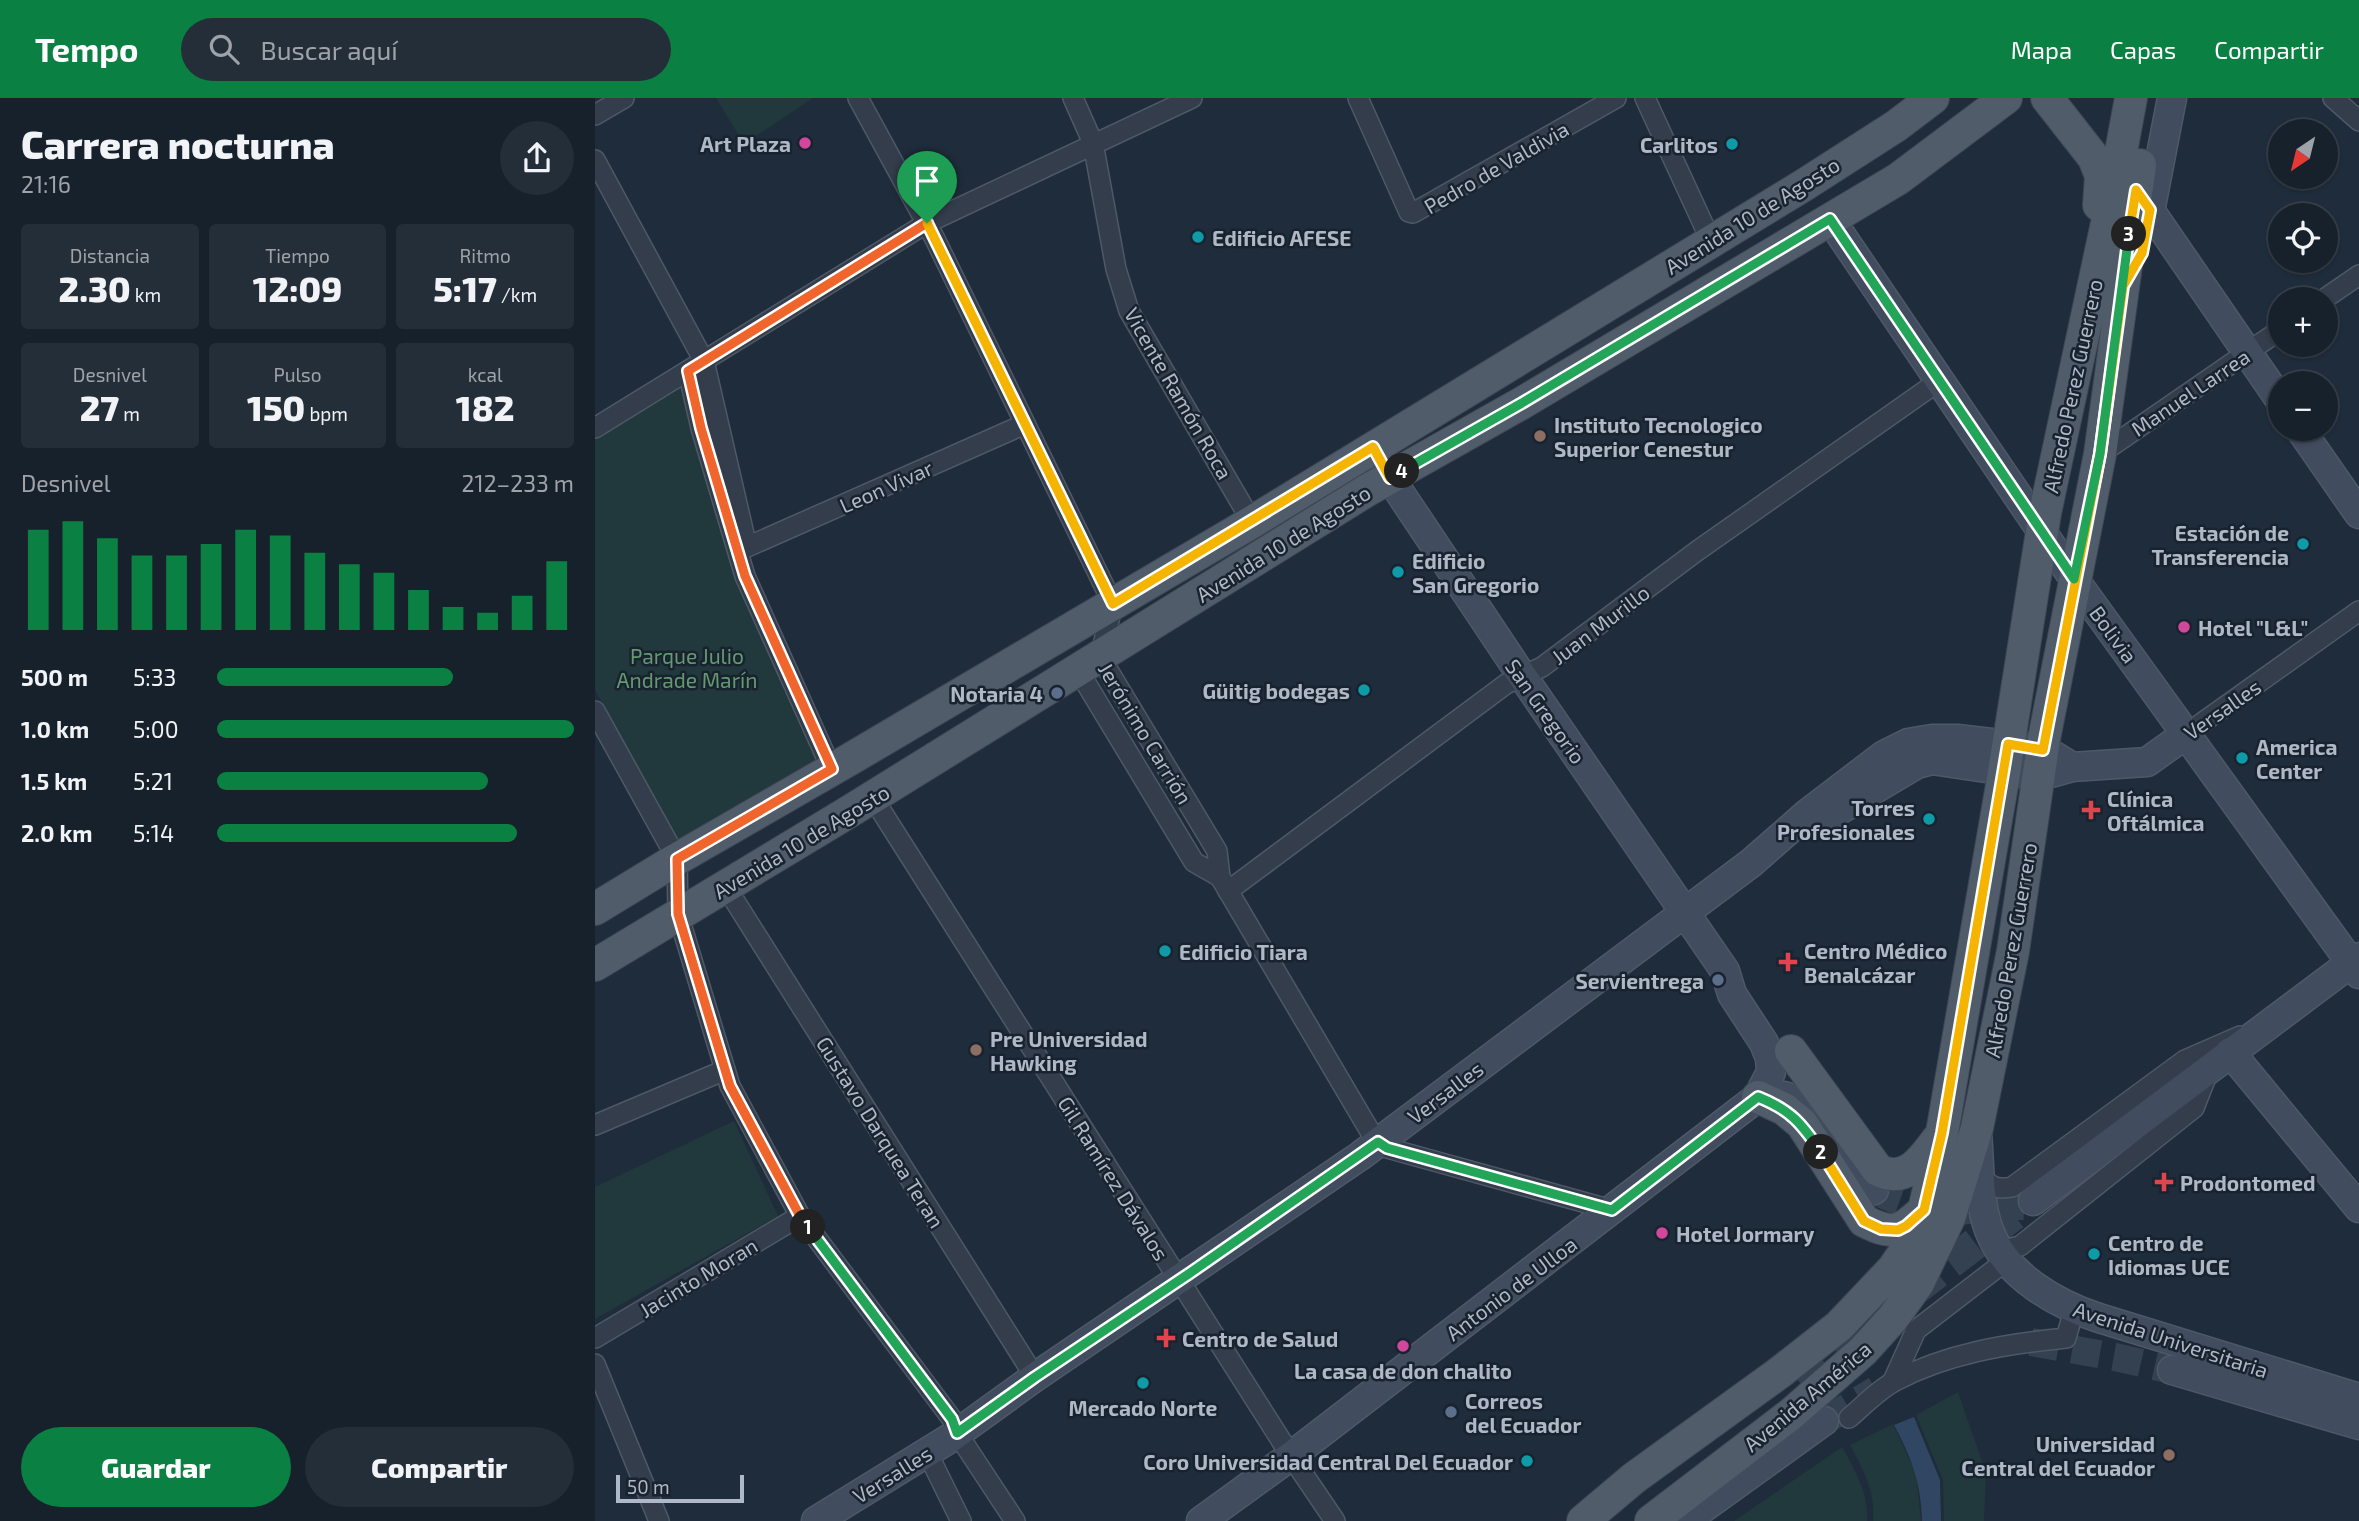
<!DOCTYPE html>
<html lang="es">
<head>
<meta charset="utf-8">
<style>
  body { margin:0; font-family:"Exo 2",sans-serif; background:#242e38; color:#f1f3f6; height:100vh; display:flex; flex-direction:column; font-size:26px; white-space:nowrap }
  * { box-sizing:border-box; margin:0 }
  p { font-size:23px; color:#9ea3a9 }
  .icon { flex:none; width:38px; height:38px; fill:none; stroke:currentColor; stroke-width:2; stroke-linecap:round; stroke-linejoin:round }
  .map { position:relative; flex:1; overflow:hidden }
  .side { display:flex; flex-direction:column; background:#17212c; width:595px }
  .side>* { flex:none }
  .needle { width:46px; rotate:215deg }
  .buttons { position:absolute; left:1673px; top:21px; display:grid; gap:14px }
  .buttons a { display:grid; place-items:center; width:70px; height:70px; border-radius:50%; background:#17212c; box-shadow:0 2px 5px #0004,0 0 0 2px #363e48; font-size:35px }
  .scale { position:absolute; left:21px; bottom:18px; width:128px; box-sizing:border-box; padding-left:7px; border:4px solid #aeb8c7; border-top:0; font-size:19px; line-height:24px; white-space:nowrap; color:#aeb8c7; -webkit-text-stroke:5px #19232f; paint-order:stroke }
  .pin { position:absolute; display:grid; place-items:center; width:60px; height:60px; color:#fff; margin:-72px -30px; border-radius:50% 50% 50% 0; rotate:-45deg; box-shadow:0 0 7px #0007 }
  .pin .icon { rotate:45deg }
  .km { position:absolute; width:35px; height:35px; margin:-18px; border-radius:50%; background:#222; color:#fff; font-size:19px; line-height:35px; text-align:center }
  .round { display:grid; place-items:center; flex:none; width:74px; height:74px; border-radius:37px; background:#242e38 }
  .head { display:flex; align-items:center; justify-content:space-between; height:119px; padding:0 21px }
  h1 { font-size:38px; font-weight:800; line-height:52px }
  .figures { display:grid; grid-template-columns:repeat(3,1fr); gap:10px; height:119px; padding:7px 21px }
  .figures div { display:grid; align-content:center; border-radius:7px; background:#242e38; text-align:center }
  .figures b { font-size:35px; font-weight:800 }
  .figures small { font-size:19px; font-weight:400 }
  .figures p { font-size:19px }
  .chart { height:196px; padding:14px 21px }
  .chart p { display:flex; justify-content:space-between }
  .chart svg { width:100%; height:126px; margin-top:7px; stroke:#0b8043; stroke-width:6 }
  .primary-button { display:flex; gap:14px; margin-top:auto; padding:14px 21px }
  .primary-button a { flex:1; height:80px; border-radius:42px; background:#0b8043; color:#fff; font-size:28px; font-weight:800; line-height:80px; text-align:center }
  .primary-button a+a { background:#242e38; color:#f1f3f6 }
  ul { padding:0 21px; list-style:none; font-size:23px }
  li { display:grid; grid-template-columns:112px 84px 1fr; align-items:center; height:52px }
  li i { height:18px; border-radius:9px; background:#0b8043 }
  header { display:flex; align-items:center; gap:42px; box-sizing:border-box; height:98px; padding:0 35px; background:#0b8043; color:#fff }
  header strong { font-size:33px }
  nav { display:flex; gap:38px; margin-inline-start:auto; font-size:24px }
  .search { width:490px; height:63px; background:#242e38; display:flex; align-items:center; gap:18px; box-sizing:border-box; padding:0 24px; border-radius:38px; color:#9ea3a9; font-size:26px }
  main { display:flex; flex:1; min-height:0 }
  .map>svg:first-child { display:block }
</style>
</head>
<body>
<header>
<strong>Tempo</strong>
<div class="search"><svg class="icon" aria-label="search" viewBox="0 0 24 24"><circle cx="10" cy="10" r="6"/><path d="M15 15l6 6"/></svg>Buscar aquí</div>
<nav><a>Mapa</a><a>Capas</a><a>Compartir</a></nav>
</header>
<main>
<section class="side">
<div class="head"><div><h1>Carrera nocturna</h1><p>21:16</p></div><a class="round"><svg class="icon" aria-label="share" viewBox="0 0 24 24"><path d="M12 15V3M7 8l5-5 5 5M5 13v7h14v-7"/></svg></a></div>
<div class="figures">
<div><p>Distancia</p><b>2.30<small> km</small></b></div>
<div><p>Tiempo</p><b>12:09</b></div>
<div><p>Ritmo</p><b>5:17<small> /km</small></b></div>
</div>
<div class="figures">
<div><p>Desnivel</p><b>27<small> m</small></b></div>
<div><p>Pulso</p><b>150<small> bpm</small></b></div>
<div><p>kcal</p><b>182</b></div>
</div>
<div class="chart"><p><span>Desnivel</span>212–233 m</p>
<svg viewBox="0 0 160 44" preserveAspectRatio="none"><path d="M5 44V9M15 44V6M25 44V12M35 44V18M45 44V18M55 44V14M65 44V9M75 44V11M85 44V17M95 44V21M105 44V24M115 44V30M125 44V36M135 44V38M145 44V32M155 44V20"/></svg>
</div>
<ul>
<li><b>500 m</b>5:33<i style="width:66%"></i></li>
<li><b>1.0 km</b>5:00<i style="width:100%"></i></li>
<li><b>1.5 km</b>5:21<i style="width:76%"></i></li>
<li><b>2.0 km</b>5:14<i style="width:84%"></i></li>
</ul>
<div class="primary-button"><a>Guardar</a><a>Compartir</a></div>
</section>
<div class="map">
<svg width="1764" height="1423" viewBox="0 0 1764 1423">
  <rect width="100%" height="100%" fill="#1f2c3b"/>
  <!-- green -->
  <g fill="#21393c">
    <path d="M121 0H218L149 46Z"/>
    <path d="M85 289 101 344 229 666 84 744 0 592V336Z"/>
    <path d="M139 1023 183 1118 0 1221V1089Z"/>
    <path d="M1363 1294 1391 1375 1389 1423H1349L1348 1382 1321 1317Z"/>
    <path d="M1298 1326 1321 1376 1326 1423H1278C1281 1395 1268 1371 1255 1347Z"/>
    <path d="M1247 1349C1260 1372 1274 1396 1272 1423H1139Z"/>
  </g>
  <!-- water -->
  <path fill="#304662" d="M1319 1319 1345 1382 1346 1423H1327C1326 1385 1317 1361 1299 1327Z"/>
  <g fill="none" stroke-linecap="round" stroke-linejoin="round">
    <!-- secondary-tunnel -->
    <g stroke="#344150" stroke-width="28" stroke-dasharray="28 14" stroke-linecap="butt">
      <path d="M1279 1092C1303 1105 1331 1114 1358 1113 1383 1112 1405 1107 1430 1108L1438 1103"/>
      <path d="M1436 1244 1520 1259 1577 1272"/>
      <path d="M1229 1323 1281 1292"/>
    </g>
    <!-- primary-tunnel -->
    <path stroke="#344150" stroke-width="32" stroke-dasharray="32 16" stroke-linecap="butt" d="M1202 1281 1430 1108"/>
    <!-- street casing -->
    <g stroke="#4e5866" stroke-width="22">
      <g id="street">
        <path d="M263 0 340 141 518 506 505 559 622 753 625 779 776 1035 783 1044 792 1050 1017 1112"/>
        <path d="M478 0 498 45 521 171 534 213 657 424"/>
        <path d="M763 0 814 114 818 115 1021 0"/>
        <path d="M1050 0 1116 143"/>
        <path d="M1738 0 1764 23"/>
        <path d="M0 17 29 0"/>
        <path d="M0 62 109 263 152 449 430 326"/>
        <path d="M1729 201 1764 177"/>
        <path d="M93 273 106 330 150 478 237 672"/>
        <path d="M0 330 332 125 597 0"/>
        <path d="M1505 356 1685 232"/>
        <path d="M483 572 599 764 625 779"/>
        <path d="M0 613 82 761 83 816 135 988 205 1118 357 1321 362 1335 420 1423"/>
        <path d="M1590 637 1764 513"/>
        <path d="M278 700 696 1358 740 1423"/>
        <path d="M131 789 440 1279"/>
        <path d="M633 793 911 586 947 569 1102 453 1344 283"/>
        <path d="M0 1027 130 972"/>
        <path d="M1385 1075C1394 1089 1401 1092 1417 1089L1590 962 1645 938"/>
        <path d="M1405 1153 1425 1148 1599 1010 1614 972"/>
        <path d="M0 1240 205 1118"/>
        <path d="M0 1266 64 1423"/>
        <path d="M1298 1283 1321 1232 1412 1162"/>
        <path d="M1254 1320C1268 1308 1283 1292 1300 1283 1353 1255 1412 1246 1471 1240L1479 1212"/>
        <path d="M332 1354 366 1423"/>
      </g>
    </g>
    <!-- secondary casing -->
    <g stroke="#4e5866" stroke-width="31">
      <g id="secondary">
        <path d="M1541 92 1685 302"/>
        <path d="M1235 121 1479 481 1764 876"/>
        <path d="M1553 124 1577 0"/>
        <path d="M1705 331 1764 416"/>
        <path d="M785 359 803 392 919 566 1130 873 1137 896 1169 945 1175 960 1176 974 1163 999"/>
        <path d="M1231 720 1322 666 1337 662 1445 678 1477 669 1552 664 1590 637"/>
        <path d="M1635 954 1764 1110"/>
        <path d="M1221 1010C1234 1040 1252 1073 1279 1092"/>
        <path d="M1382 1035C1385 1067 1383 1102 1394 1132 1411 1178 1461 1206 1504 1220L1764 1300"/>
        <path d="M1438 1103 1764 859"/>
        <path d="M1577 1272 1764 1327"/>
        <path d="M221 1423 357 1339 440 1279 765 1058 1156 765 1213 715 1289 657 1313 645 1337 641H1362L1448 651 1477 669"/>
        <path d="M606 1423 696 1358 1163 999C1197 992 1205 1005 1228 1026"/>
        <path d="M1090 1423 1229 1323"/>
      </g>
    </g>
    <!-- primary casing -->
    <g stroke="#3d4654" stroke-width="34">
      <g id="primary">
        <path d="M1452 0 1499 60 1506 78 1504 107"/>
        <path d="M0 811 82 761 257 660 657 424 1209 87 1301 28 1338 0"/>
        <path d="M0 867 252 715 771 393 927 305 1303 81 1411 0"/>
        <path d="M1196 953 1283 1072C1311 1086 1327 1062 1342 1042"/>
        <path d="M1163 999 1189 1011 1207 1026 1269 1123C1299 1138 1305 1134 1329 1112"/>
        <path d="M988 1423 1039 1380 1184 1275 1244 1228 1298 1171 1318 1142 1329 1112 1347 1035 1407 687 1450 415 1518 97 1536 0"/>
        <path d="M1056 1423 1196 1316 1268 1253 1298 1220 1323 1185 1354 1120 1382 1030 1418 853 1449 641 1505 356 1545 67"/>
      </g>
    </g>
    <!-- street -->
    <use href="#street" stroke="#333d4b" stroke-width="19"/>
    <!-- secondary -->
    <use href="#secondary" stroke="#414c5e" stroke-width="28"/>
    <!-- primary -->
    <use href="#primary" stroke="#515c6b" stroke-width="32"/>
  </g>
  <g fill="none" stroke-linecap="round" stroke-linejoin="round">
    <!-- split-1 casing -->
    <g stroke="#fff" stroke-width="14">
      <path id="split-1" d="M213 1129 205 1118 135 988 83 816 82 761 237 671 150 478 106 330 93 273 332 125"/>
    </g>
    <!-- split-2 casing -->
    <g stroke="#fff" stroke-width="14">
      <path id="split-2" d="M213 1129 357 1321 362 1335 440 1279 595 1175 783 1044 792 1050 1017 1112 1163 999C1196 1012 1207 1026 1226 1054"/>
    </g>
    <!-- split-3 casing -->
    <g stroke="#fff" stroke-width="14">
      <path id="split-3" d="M1226 1054 1269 1123 1286 1131 1303 1132 1311 1128 1329 1112 1347 1035 1413 646 1448 652 1505 356 1528 188 1547 155 1555 112 1541 92 1534 136"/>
    </g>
    <!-- split-4 casing -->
    <g stroke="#fff" stroke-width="14">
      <path id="split-4" d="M807 373 927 305 1235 121 1479 481 1505 356 1534 136"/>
    </g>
    <!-- split-5 casing -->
    <g stroke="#fff" stroke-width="14">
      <path id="split-5" d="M332 125 518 506 778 349 795 380 807 373"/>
    </g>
    <!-- split-1 -->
    <use href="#split-1" stroke="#f0652b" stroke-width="9"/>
    <!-- split-2 -->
    <use href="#split-2" stroke="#22a559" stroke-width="9"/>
    <!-- split-3 -->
    <use href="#split-3" stroke="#f5b400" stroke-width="9"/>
    <!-- split-4 -->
    <use href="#split-4" stroke="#22a559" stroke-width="9"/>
    <!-- split-5 -->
    <use href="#split-5" stroke="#f5b400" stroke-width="9"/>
  </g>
  <!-- markers -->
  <g fill="#d1479c" stroke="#19232f" stroke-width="2.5">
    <circle cx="210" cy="45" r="7"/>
    <circle cx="1589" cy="529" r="7"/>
    <circle cx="1067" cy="1135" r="7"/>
    <circle cx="808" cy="1248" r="7"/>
  </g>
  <g fill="#0f9aa8" stroke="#19232f" stroke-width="2.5">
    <circle cx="1137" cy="46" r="7"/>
    <circle cx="603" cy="139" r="7"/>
    <circle cx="1708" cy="446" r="7"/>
    <circle cx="803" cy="474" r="7"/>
    <circle cx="769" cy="592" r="7"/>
    <circle cx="1647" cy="660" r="7"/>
    <circle cx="1334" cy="721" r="7"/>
    <circle cx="570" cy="853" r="7"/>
    <circle cx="1499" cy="1156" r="7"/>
    <circle cx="548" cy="1285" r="7"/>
    <circle cx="932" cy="1363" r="7"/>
  </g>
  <g fill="#8d6e63" stroke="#19232f" stroke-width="2.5">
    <circle cx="945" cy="338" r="7"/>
    <circle cx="381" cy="952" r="7"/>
    <circle cx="1574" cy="1357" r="7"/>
  </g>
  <g fill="#5c6f8a" stroke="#19232f" stroke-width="2.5">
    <circle cx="462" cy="595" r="7"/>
    <circle cx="1123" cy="882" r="7"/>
    <circle cx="856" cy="1314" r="7"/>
  </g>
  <g fill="#e0444e" stroke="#19232f" stroke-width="2.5">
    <path d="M1492.5 701.5h7v7h7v7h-7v7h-7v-7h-7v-7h7z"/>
    <path d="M1189.5 853.5h7v7h7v7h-7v7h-7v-7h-7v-7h7z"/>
    <path d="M1565.5 1073.5h7v7h7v7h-7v7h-7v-7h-7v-7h7z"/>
    <path d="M567.5 1229.5h7v7h7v7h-7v7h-7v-7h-7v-7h7z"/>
  </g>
  <g text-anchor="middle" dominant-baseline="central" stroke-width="5" stroke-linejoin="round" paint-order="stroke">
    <!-- poi labels -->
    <g font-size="21" font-weight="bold" fill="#aeb8c7" stroke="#19232f" text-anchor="start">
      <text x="196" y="45" text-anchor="end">Art Plaza</text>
      <text x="1123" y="46" text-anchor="end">Carlitos</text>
      <text x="617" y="139">Edificio AFESE</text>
      <text x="959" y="326">Instituto Tecnologico<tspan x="959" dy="24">Superior Cenestur</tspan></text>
      <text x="1694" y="434" text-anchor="end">Estación de<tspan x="1694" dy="24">Transferencia</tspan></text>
      <text x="817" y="462">Edificio<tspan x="817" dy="24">San Gregorio</tspan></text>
      <text x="1603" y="529">Hotel "L&amp;L"</text>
      <text x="755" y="592" text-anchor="end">Güitig bodegas</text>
      <text x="448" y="595" text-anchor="end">Notaria 4</text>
      <text x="1661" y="648">America<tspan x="1661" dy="24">Center</tspan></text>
      <text x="1512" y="700">Clínica<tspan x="1512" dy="24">Oftálmica</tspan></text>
      <text x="1320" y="709" text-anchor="end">Torres<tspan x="1320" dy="24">Profesionales</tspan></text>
      <text x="1209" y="852">Centro Médico<tspan x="1209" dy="24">Benalcázar</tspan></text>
      <text x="584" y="853">Edificio Tiara</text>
      <text x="1109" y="882" text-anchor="end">Servientrega</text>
      <text x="395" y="940">Pre Universidad<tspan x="395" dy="24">Hawking</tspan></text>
      <text x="1585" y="1084">Prodontomed</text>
      <text x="1081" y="1135">Hotel Jormary</text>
      <text x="1513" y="1144">Centro de<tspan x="1513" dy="24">Idiomas UCE</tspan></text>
      <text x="587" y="1240">Centro de Salud</text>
      <text x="808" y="1272" text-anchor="middle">La casa de don chalito</text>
      <text x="870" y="1302">Correos<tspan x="870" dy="24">del Ecuador</tspan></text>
      <text x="548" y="1309" text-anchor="middle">Mercado Norte</text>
      <text x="1560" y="1345" text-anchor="end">Universidad<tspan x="1560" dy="24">Central del Ecuador</tspan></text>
      <text x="918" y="1363" text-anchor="end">Coro Universidad Central Del Ecuador</text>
    </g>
    <!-- street labels -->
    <g font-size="21" fill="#aeb8c7" stroke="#19232f">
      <text transform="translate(901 69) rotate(-30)">Pedro de Valdivia</text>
      <text transform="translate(1157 117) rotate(-32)">Avenida 10 de Agosto</text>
      <text transform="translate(1477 288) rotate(-78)">Alfredo Perez Guerrero</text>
      <text transform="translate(1595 294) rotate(-34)">Manuel Larrea</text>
      <text transform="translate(584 295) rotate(60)">Vicente Ramón Roca</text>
      <text transform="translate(291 388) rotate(-24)">Leon Vivar</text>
      <text transform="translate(688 445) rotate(-32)">Avenida 10 de Agosto</text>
      <text transform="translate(1005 526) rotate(-37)">Juan Murillo</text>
      <text transform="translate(1519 536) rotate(54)">Bolivia</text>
      <text transform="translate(1627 611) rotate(-35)">Versalles</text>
      <text transform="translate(951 613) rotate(55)">San Gregorio</text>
      <text transform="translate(551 635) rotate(59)">Jerónimo Carrión</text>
      <text transform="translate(206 743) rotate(-31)">Avenida 10 de Agosto</text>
      <text transform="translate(1415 852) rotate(-80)">Alfredo Perez Guerrero</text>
      <text transform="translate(850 994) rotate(-37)">Versalles</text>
      <text transform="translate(286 1034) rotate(58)">Gustavo Darquea Teran</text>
      <text transform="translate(519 1080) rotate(58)">Gil Ramírez Dávalos</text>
      <text transform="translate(103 1179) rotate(-31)">Jacinto Moran</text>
      <text transform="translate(916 1190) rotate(-37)">Antonio de Ulloa</text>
      <text transform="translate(1576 1241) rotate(18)">Avenida Universitaria</text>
      <text transform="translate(1212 1298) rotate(-40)">Avenida América</text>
      <text transform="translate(297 1376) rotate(-32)">Versalles</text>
    </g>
    <!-- park labels -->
    <g font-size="21" fill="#639a6f" stroke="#19232f">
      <text x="92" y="557">Parque Julio<tspan x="92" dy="24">Andrade Marín</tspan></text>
    </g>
  </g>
</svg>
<div class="buttons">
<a><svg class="needle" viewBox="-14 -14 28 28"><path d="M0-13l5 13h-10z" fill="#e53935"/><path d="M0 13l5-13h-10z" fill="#9ea3a9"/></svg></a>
<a><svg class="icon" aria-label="locate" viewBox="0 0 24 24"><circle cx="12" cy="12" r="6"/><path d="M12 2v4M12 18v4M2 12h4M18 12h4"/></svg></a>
<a>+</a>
<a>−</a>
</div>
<div class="scale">50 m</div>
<div class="pin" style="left:332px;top:125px;background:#1e9e55"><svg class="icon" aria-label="arrive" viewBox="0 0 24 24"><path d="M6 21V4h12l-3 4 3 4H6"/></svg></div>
<b class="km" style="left:213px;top:1129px">1</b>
<b class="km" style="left:1226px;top:1054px">2</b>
<b class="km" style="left:1534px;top:136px">3</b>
<b class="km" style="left:807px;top:373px">4</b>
</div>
</main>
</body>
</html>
